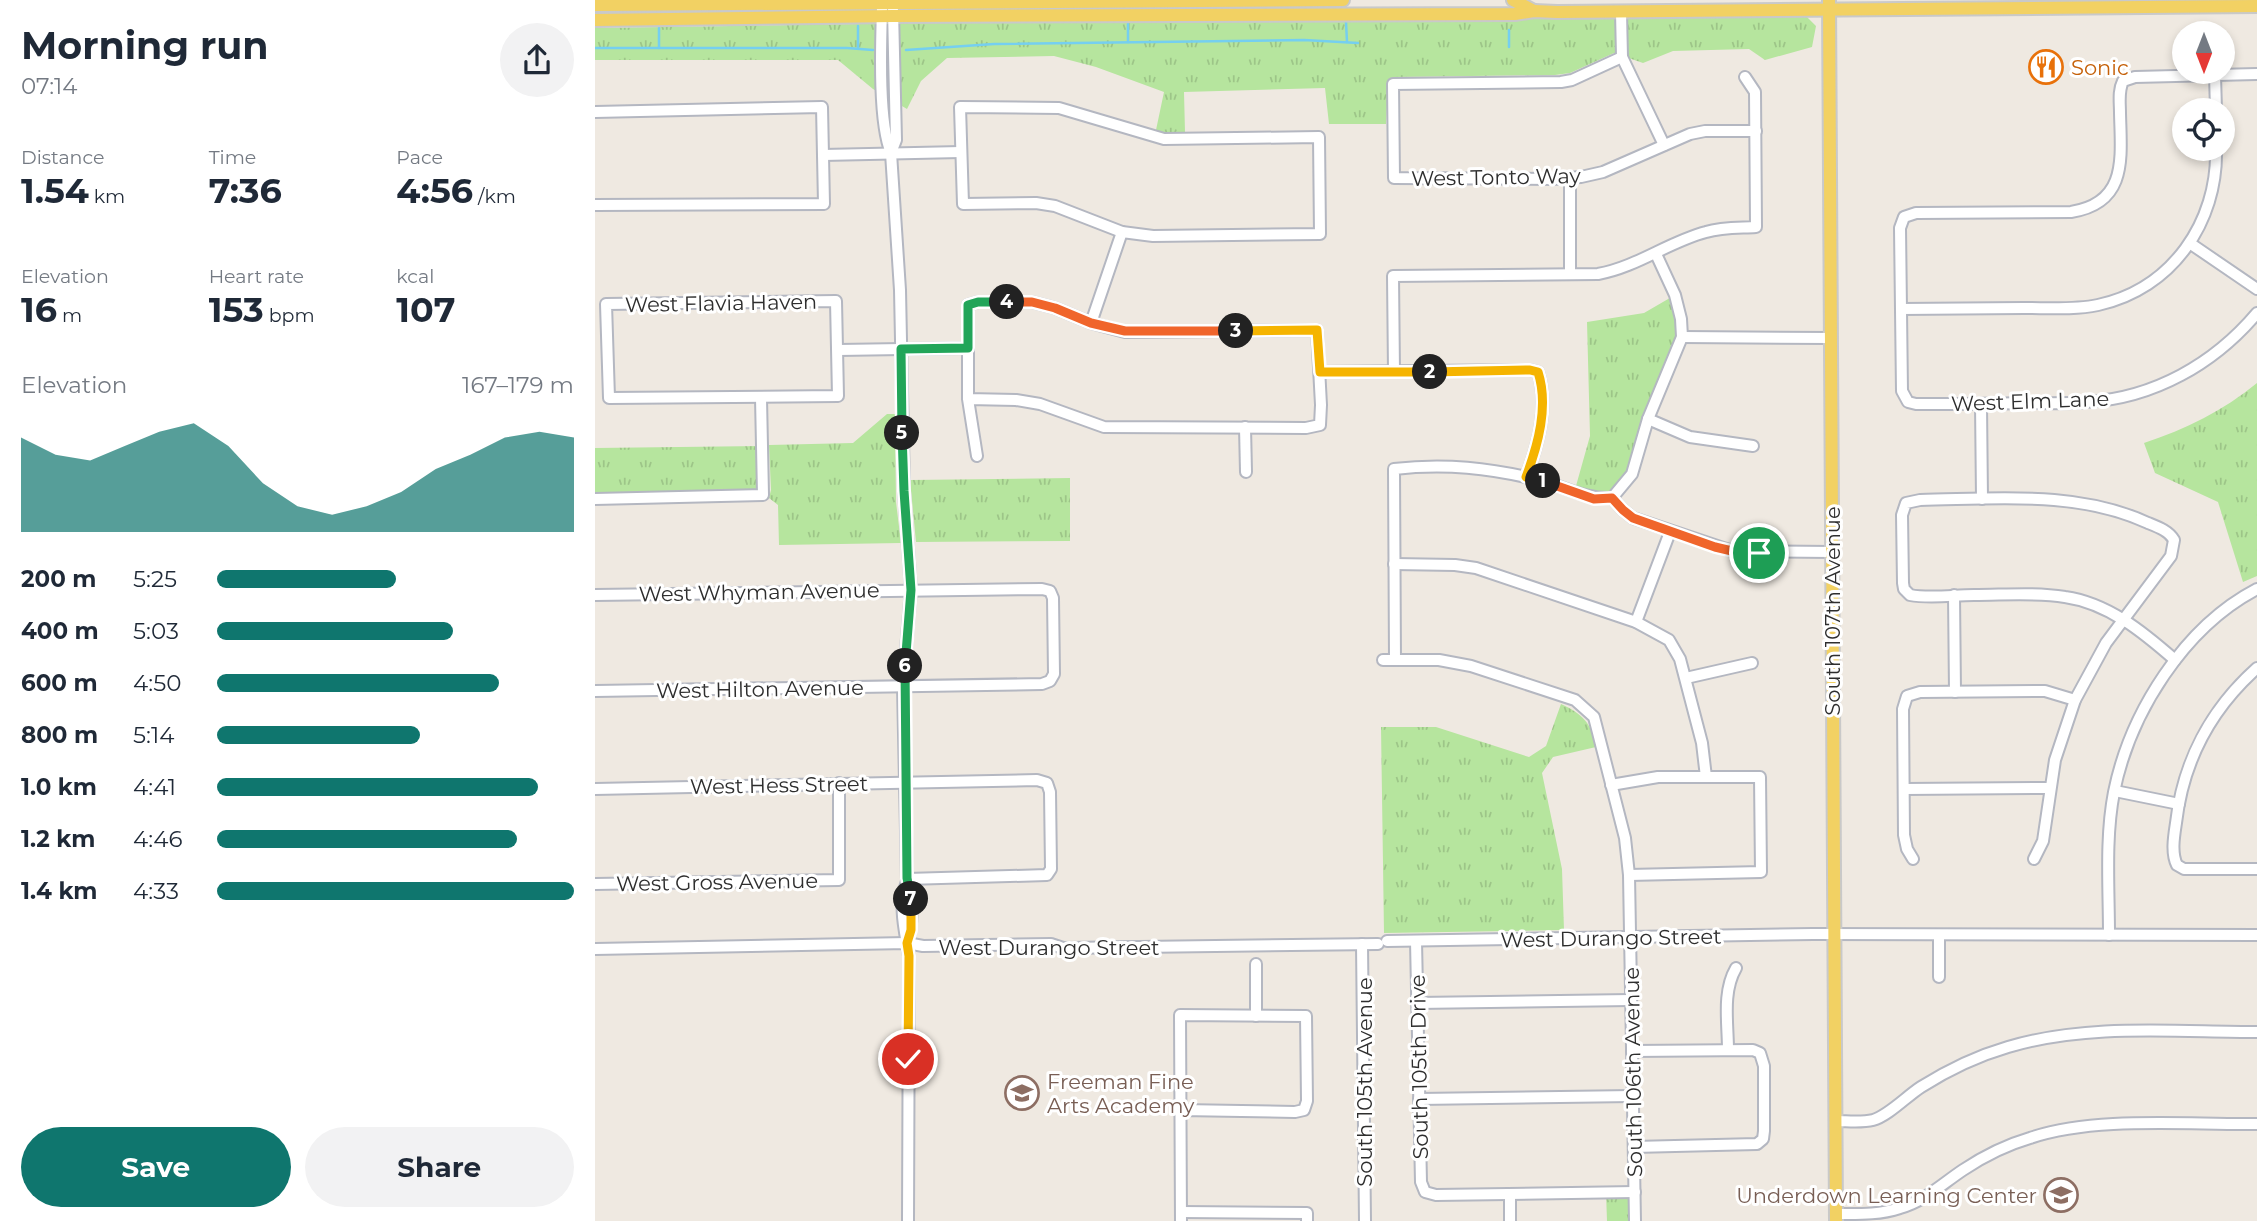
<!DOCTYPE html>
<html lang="en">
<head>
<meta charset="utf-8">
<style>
  body { margin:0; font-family:Montserrat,sans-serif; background:#f2f2f3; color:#1f2937; height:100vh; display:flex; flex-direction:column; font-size:26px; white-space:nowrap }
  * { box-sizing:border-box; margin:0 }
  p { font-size:23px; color:#747a83 }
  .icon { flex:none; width:38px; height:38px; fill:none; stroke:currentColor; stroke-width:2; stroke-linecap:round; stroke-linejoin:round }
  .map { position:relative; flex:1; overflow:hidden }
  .panel { display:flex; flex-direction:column; background:#fff; width:595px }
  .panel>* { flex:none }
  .needle { width:46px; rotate:180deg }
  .fabs { position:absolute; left:1577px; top:21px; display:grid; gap:14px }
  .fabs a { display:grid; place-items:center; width:63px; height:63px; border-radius:50%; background:#fff; box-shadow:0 4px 10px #0003; font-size:35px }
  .pin { position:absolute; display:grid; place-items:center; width:60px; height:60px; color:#fff; margin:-30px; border:4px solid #fff; border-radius:50%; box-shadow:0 2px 7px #0007 }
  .km { position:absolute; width:35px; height:35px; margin:-18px; border-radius:50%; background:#222; color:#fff; font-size:19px; line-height:35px; text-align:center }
  .round { display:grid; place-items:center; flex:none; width:74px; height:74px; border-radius:37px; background:#f2f2f3 }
  .head { display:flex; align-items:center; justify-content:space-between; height:119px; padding:0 21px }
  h1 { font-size:38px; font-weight:700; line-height:52px }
  .stats { display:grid; grid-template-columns:repeat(3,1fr); gap:10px; height:119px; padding:7px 21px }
  .stats div { display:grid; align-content:center }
  .stats b { font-size:35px; font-weight:700 }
  .stats small { font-size:19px; font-weight:400 }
  .stats p { font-size:19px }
  .chart { height:196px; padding:14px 21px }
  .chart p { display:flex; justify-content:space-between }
  .chart svg { width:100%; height:126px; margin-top:7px; fill:#0f766e; opacity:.7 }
  .primary-button { display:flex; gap:14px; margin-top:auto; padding:14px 21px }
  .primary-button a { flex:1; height:80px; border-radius:42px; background:#0f766e; color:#fff; font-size:28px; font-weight:700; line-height:80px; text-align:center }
  .primary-button a+a { background:#f2f2f3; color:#1f2937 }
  ul { padding:0 21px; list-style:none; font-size:23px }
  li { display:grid; grid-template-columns:112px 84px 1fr; align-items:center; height:52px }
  li i { height:18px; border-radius:9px; background:#0f766e }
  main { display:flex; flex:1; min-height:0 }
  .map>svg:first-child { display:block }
</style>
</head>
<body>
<main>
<section class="panel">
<div class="head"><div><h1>Morning run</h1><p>07:14</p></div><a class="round"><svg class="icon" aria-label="share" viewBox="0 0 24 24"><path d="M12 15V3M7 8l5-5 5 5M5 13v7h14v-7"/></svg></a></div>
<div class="stats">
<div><p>Distance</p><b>1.54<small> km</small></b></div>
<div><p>Time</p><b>7:36</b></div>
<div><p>Pace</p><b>4:56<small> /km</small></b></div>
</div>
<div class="stats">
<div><p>Elevation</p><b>16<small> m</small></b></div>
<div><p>Heart rate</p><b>153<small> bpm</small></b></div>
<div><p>kcal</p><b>107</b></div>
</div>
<div class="chart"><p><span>Elevation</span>167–179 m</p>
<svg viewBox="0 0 160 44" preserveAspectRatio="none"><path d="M0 44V11L10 17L20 19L30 14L40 9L50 6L60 14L70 27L80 35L90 38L100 35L110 30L120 22L130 17L140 11L150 9L160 11V44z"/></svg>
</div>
<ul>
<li><b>200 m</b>5:25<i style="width:50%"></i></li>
<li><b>400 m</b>5:03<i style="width:66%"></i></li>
<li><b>600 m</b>4:50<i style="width:79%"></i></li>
<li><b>800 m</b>5:14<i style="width:57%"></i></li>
<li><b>1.0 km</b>4:41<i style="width:90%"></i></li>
<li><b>1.2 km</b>4:46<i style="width:84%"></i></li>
<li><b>1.4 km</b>4:33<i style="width:100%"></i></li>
</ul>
<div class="primary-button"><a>Save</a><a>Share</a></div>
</section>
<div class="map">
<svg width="1662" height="1221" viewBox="0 0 1662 1221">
  <defs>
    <pattern id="grass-tufts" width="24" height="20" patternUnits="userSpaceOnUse" patternTransform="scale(1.75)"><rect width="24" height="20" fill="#b6e59e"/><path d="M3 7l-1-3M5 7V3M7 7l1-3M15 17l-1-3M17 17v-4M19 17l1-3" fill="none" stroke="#9dc588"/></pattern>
  </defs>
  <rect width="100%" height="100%" fill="#efe9e1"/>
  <!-- grass -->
  <g fill="url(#grass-tufts)">
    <path d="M1212 17 1221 26 1217 47 1170 60 1154 49 1078 51 1048 63 1019 53 975 73 960 75 802 77 793 86 791 124H734L730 88 589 92 590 132 569 133 561 130 569 92 501 67 459 56 352 58 326 81 312 109 278 89 243 60H0V28L392 22Z"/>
    <path d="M1080 295 1087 337 1037 474 1017 498 979 493 995 436 992 322 1049 313Z"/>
    <path d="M1662 383V576L1648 582 1623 502 1560 473 1549 443C1591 429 1628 411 1662 383Z"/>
    <path d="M292 414H300L301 502 306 543 184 545 183 505 174 498 176 490 174 445 258 443Z"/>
    <path d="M167 446 168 495 0 499V448Z"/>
    <path d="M475 478V541L321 542 315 480Z"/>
    <path d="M966 704C986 713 998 724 1001 747L958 757 947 773 967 869 969 930 789 933 786 727H841L934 757 951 746Z"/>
    <path d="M1011 1192H1040V1221H1012Z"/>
  </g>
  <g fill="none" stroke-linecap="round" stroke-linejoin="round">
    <!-- stream -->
    <g stroke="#75cff0" stroke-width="2.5">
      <path d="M751 22 752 42"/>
      <path d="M263 26V47"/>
      <path d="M914 30V47"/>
      <path d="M533 42V24"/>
      <path d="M0 48H252L278 50"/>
      <path d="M64 48V28"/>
      <path d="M311 50 399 44 709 40 763 43"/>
    </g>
    <!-- minor casing -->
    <g stroke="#b4b7c1" stroke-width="14">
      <g id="minor">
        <path d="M287 8C286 44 283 122 296 153L305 290 309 491 316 590 308 686 312 879C317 900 319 922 312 943"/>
        <path d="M1026 12 1027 57 1069 145"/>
        <path d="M1027 57 977 80 966 82 798 84 799 178 958 179 986 177 1008 172 1095 134 1110 131H1161"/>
        <path d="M1662 74 1540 77 1528 81C1523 91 1525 102 1525 113 1526 158 1533 203 1476 212L1321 213 1309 217 1305 228 1307 391 1313 402 1321 404C1357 404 1392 404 1428 403 1449 403 1471 404 1492 402 1559 398 1619 364 1662 313"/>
        <path d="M1620 75 1621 110"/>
        <path d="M365 107 464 108 569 139 724 137 725 234 558 236 527 232 460 206 441 203 368 204Z"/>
        <path d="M0 112 227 107 229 204 0 205"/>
        <path d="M296 153 301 140 298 10"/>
        <path d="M228 155 366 152"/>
        <path d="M975 178V274"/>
        <path d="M1596 244 1662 289"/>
        <path d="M241 301 243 396 14 398 11 304Z"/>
        <path d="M1306 309C1347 309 1388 308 1429 308 1453 308 1479 310 1503 305 1577 289 1623 222 1621 149"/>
        <path d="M496 323 527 232"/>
        <path d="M1087 337 1236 338"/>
        <path d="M243 350 373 348"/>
        <path d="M725 372 935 370 943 372C954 406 943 445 931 477"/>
        <path d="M799 372 798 276 1003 274C1042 267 1073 242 1111 232 1127 227 1144 228 1161 227L1160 92 1150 77"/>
        <path d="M373 399 421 400 445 404 509 427 711 428 725 425 726 405 722 330 530 332 496 323 460 308 437 302H383L373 305V399L382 456"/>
        <path d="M1386 404 1387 499"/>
        <path d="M1053 419 1095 437 1158 446"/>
        <path d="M650 427 651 472"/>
        <path d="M1017 498 1037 474 1053 419 1087 337 1086 319 1080 295 1061 254"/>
        <path d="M1017 498 1028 510 1038 518 1137 551 1237 552"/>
        <path d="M0 499 168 495 166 398"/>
        <path d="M799 564 860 565 881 568 1041 622 1074 640 1085 659 1107 743 1111 777"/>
        <path d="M0 595 447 589 455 591 458 598 459 674 455 681 447 684 0 691"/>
        <path d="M1359 595 1360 692"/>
        <path d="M1041 622 1075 532"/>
        <path d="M788 660H844L876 666 980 700 999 717 1030 838 1034 875 1040 1221"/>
        <path d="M800 660 799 469C850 463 895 468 944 480 971 487 989 499 1017 498"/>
        <path d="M1662 668C1616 709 1588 762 1581 823 1579 836 1576 853 1582 865L1589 869H1662"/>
        <path d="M1091 678 1157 663"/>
        <path d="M1016 785 1063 777H1165L1166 872 1034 875"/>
        <path d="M0 789 442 780 452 783 455 792 456 869 452 875 312 879"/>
        <path d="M1309 789 1454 788"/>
        <path d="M1520 791 1584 804"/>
        <path d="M1318 859 1312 849 1309 835 1308 709 1312 696 1325 692 1450 691 1480 700"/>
        <path d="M1439 859 1448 841 1460 760 1480 700 1511 643 1576 556 1579 540C1574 531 1563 527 1553 523 1482 490 1401 499 1325 500L1311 503 1307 515 1308 583 1309 589 1315 595C1335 599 1358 595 1379 595 1409 595 1440 592 1470 597 1513 603 1548 632 1580 660"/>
        <path d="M312 881C303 907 310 930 314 956L313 1221"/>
        <path d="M0 884 244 880V783"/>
        <path d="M1514 935C1514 888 1510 838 1519 792 1535 713 1589 627 1662 589"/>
        <path d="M792 941 1218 934 1662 935"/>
        <path d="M821 941 826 1182 830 1192 841 1195 1040 1192"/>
        <path d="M767 944 770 1221"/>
        <path d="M0 949 312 943 328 946 456 944 468 948 783 944"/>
        <path d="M661 964V1016"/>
        <path d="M1344 977V935"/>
        <path d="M822 1003 1036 1000"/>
        <path d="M1133 1050C1133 1023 1127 992 1141 968"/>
        <path d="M1037 1051 1158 1050 1165 1053 1169 1066V1131L1168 1139 1162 1144 1039 1147"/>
        <path d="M824 1099 1038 1096"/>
        <path d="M1241 1121C1252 1121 1266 1123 1278 1120 1293 1116 1312 1096 1326 1087 1353 1070 1382 1056 1413 1047 1493 1023 1580 1032 1662 1032"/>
        <path d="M915 1194V1221"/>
        <path d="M586 1212 712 1213V1221"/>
        <path d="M1241 1214C1263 1214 1284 1215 1305 1208 1330 1201 1347 1184 1368 1170 1389 1156 1411 1145 1435 1138 1501 1116 1591 1125 1662 1124"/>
        <path d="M586 1221 585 1015 711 1016 712 1101 709 1110 700 1112 586 1110"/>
      </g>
    </g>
    <!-- major casing -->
    <g stroke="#c9c9c9" stroke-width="16">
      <g id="major">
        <path d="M918 0 939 11"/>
        <path d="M1234 0 1241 1221"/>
        <path d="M0 5 748 0"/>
        <path d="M0 20 298 16 920 14 939 11 962 12 1662 6"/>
      </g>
    </g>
    <!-- minor -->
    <use href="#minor" stroke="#fff" stroke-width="10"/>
    <!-- major -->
    <use href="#major" stroke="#f2d163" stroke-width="12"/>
  </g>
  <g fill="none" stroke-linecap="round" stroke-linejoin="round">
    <!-- split-1 casing -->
    <g stroke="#fff" stroke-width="14">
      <path id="split-1" d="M948 481 999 499 1017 498 1028 510 1038 518 1120 547 1137 551 1164 553"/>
    </g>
    <!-- split-2 casing -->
    <g stroke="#fff" stroke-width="14">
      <path id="split-2" d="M835 372 935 370 943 372C954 406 943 445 931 477L948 481"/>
    </g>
    <!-- split-3 casing -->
    <g stroke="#fff" stroke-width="14">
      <path id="split-3" d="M641 331 722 330 725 372H835"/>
    </g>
    <!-- split-4 casing -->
    <g stroke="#fff" stroke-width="14">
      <path id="split-4" d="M412 302H437L460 308 496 323 530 331H641"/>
    </g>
    <!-- split-5 casing -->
    <g stroke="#fff" stroke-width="14">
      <path id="split-5" d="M307 433 306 349 373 348V305L383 302H412"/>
    </g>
    <!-- split-6 casing -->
    <g stroke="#fff" stroke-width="14">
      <path id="split-6" d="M307 433 309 491 316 590 310 666"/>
    </g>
    <!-- split-7 casing -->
    <g stroke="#fff" stroke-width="14">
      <path id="split-7" d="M310 666 312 878 316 899"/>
    </g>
    <!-- split-8 casing -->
    <g stroke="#fff" stroke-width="14">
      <path id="split-8" d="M313 1059 314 956 312 943 316 930V899"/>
    </g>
    <!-- split-1 -->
    <use href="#split-1" stroke="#f0652b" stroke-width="9"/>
    <!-- split-2 -->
    <use href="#split-2" stroke="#f5b400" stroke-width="9"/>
    <!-- split-3 -->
    <use href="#split-3" stroke="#f5b400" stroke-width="9"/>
    <!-- split-4 -->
    <use href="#split-4" stroke="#f0652b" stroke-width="9"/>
    <!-- split-5 -->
    <use href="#split-5" stroke="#22a559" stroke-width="9"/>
    <!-- split-6 -->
    <use href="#split-6" stroke="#22a559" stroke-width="9"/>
    <!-- split-7 -->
    <use href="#split-7" stroke="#22a559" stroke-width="9"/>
    <!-- split-8 -->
    <use href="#split-8" stroke="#f5b400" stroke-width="9"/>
  </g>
  <!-- icons -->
  <defs>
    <g id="restaurant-ring" transform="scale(1.75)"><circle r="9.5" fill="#fff" stroke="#e8710a" stroke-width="1.5"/><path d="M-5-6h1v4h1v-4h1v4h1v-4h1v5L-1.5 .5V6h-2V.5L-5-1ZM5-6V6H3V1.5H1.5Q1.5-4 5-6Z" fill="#e8710a"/></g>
    <g id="school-ring" transform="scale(1.75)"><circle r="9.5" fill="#fff" stroke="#8d6e63" stroke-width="1.5"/><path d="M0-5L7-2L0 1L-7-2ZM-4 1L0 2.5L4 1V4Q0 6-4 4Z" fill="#8d6e63"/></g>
  </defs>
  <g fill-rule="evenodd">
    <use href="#restaurant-ring" x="1451" y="67"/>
    <use href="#school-ring" x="427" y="1093"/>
    <use href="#school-ring" x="1466" y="1195"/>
  </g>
  <g text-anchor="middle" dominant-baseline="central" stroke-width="6" stroke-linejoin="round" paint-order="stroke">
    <!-- food labels -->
    <g font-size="21" fill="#c56008" stroke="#fff" text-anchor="start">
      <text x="1476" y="67">Sonic</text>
    </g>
    <!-- street labels -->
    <g font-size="21" fill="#2e2e2e" stroke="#fff">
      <text transform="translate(901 177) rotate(-1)">West Tonto Way</text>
      <text transform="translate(126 303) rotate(-1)">West Flavia Haven</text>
      <text transform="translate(1435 401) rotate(-2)">West Elm Lane</text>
      <text transform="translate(164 592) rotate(-1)">West Whyman Avenue</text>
      <text transform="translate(1237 611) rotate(-90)">South 107th Avenue</text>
      <text transform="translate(165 689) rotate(-1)">West Hilton Avenue</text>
      <text transform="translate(184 785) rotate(-1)">West Hess Street</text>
      <text transform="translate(122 882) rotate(-1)">West Gross Avenue</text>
      <text transform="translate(1016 938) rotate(-1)">West Durango Street</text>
      <text x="454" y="947">West Durango Street</text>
      <text transform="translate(824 1067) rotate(-91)">South 105th Drive</text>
      <text transform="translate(1038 1072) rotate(-91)">South 106th Avenue</text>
      <text transform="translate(769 1082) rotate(-90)">South 105th Avenue</text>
    </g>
    <!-- education labels -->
    <g font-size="21" fill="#785e54" stroke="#fff" text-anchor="start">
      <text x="452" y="1081">Freeman Fine<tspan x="452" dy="24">Arts Academy</tspan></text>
      <text x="1442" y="1195" text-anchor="end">Underdown Learning Center</text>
    </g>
  </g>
</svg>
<div class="fabs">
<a><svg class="needle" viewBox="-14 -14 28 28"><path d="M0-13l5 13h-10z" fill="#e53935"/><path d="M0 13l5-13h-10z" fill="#747a83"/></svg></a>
<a><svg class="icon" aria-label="locate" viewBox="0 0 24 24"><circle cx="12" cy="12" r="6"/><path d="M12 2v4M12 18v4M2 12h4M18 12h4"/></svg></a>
</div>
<div class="pin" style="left:1164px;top:553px;background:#1e9e55"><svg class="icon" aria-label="arrive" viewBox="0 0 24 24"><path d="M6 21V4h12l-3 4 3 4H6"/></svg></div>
<div class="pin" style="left:313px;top:1059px;background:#d93025"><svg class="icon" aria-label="check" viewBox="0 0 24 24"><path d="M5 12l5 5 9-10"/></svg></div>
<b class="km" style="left:948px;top:481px">1</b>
<b class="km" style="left:835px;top:372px">2</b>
<b class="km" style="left:641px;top:331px">3</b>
<b class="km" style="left:412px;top:302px">4</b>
<b class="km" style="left:307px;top:433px">5</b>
<b class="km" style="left:310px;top:666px">6</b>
<b class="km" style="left:316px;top:899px">7</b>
</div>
</main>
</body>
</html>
